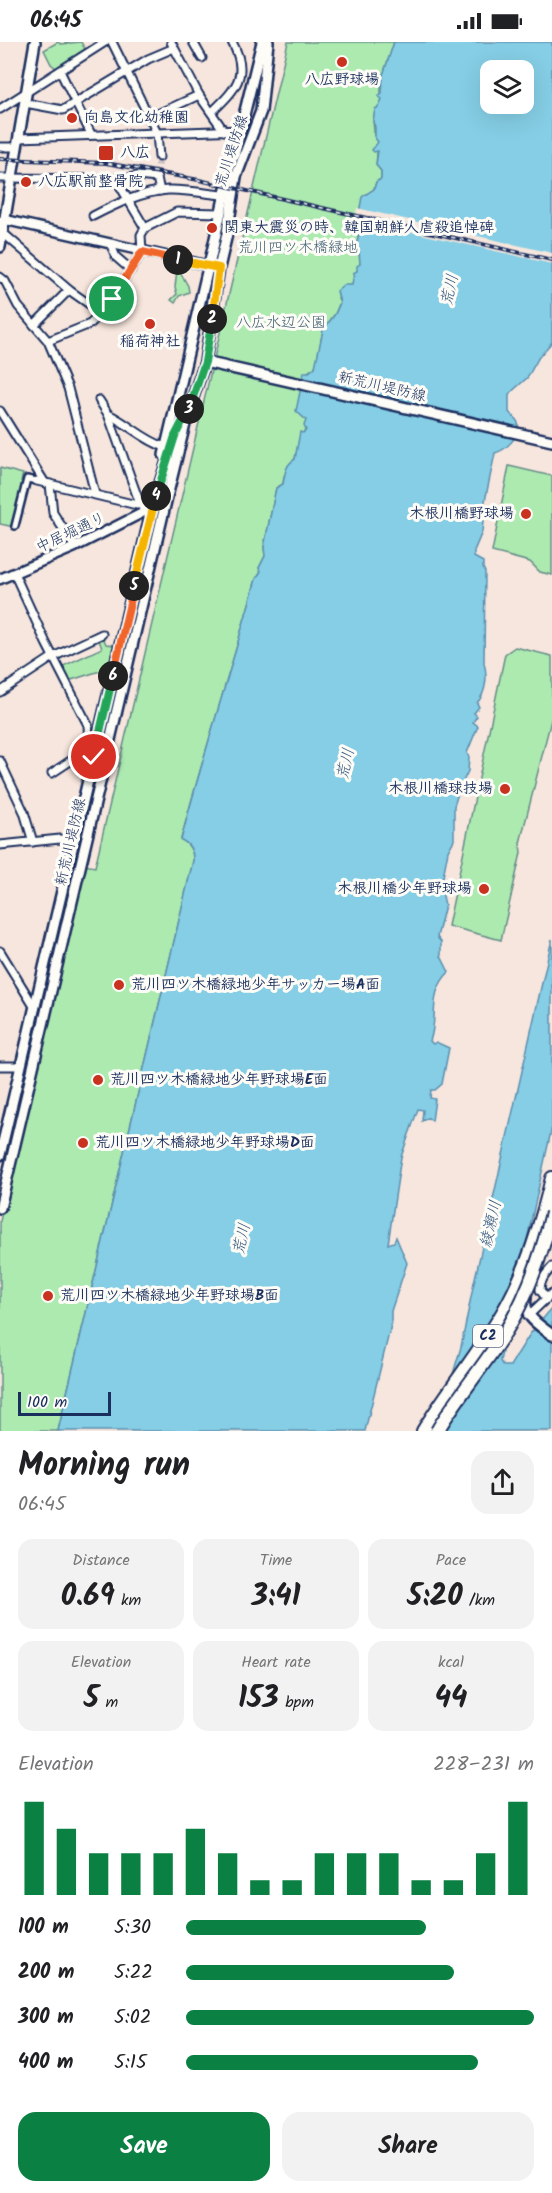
<!DOCTYPE html>
<html lang="en">
<head>
<meta charset="utf-8">
<style>
  body { margin:0; font-family:Kalam,"Klee One",sans-serif; background:#f2f2f2; color:#202124; height:100vh; display:flex; flex-direction:column; font-size:22px; white-space:nowrap }
  * { box-sizing:border-box; margin:0 }
  p { font-size:20px; color:#757577 }
  .icon { flex:none; width:33px; height:33px; fill:none; stroke:currentColor; stroke-width:2; stroke-linecap:round; stroke-linejoin:round }
  .map { position:relative; height:1389px; overflow:hidden }
  .panel { display:flex; flex-direction:column; background:#fff; flex:1 }
  .panel>* { flex:none }
  .tools { position:absolute; left:480px; top:18px; display:grid; gap:12px }
  .tools a { display:grid; place-items:center; width:54px; height:54px; border-radius:12px; background:#fff; box-shadow:0 6px 24px #0002; font-size:30px }
  .scale { position:absolute; left:18px; bottom:15px; width:93px; box-sizing:border-box; padding-left:6px; border:3px solid #1b2f5e; border-top:0; font-size:16px; line-height:21px; white-space:nowrap; color:#1b2f5e; -webkit-text-stroke:4px #fdfcf7; paint-order:stroke }
  .pin { position:absolute; display:grid; place-items:center; width:51px; height:51px; color:#fff; margin:-26px; border:3px solid #fff; border-radius:50%; box-shadow:0 2px 6px #0007 }
  .km { position:absolute; width:30px; height:30px; margin:-15px; border-radius:50%; background:#222; color:#fff; font-size:16px; line-height:30px; text-align:center }
  .round { display:grid; place-items:center; flex:none; width:63px; height:63px; border-radius:18px; background:#f2f2f2 }
  .head { display:flex; align-items:center; justify-content:space-between; height:102px; padding:0 18px }
  h1 { font-size:33px; font-weight:700; line-height:45px }
  .metrics { display:grid; grid-template-columns:repeat(3,1fr); gap:9px; height:102px; padding:6px 18px }
  .metrics div { display:grid; align-content:center; border-radius:15px; background:#f2f2f2; text-align:center }
  .metrics b { font-size:30px; font-weight:700 }
  .metrics small { font-size:16px; font-weight:400 }
  .metrics p { font-size:16px }
  .chart { height:168px; padding:12px 18px }
  .chart p { display:flex; justify-content:space-between }
  .chart svg { width:100%; height:108px; margin-top:6px; stroke:#0b8043; stroke-width:6 }
  .action { display:flex; gap:12px; margin-top:auto; padding:12px 18px }
  .action a { flex:1; height:69px; border-radius:18px; background:#0b8043; color:#fff; font-size:24px; font-weight:700; line-height:69px; text-align:center }
  .action a+a { background:#f2f2f2; color:#202124 }
  ul { padding:0 18px; list-style:none; font-size:20px }
  li { display:grid; grid-template-columns:96px 72px 1fr; align-items:center; height:45px }
  li i { height:15px; border-radius:8px; background:#0b8043 }
  .status { display:flex; justify-content:space-between; align-items:center; height:42px; padding:0 30px; background:#fff; direction:ltr }
  .status svg { height:16px; fill:currentColor }
  .map>svg:first-child { display:block }
</style>
</head>
<body>
<div class="status"><b>06:45</b><svg viewBox="0 0 49 12"><path d="M0 12V9h3v3zM5 12V6h3v6zM10 12V3h3v9zM15 12V0h3v12zM26 1h20v11H26zM47 4h2v5h-2z"/></svg></div>
<div class="map">
<svg width="552" height="1389" viewBox="0 0 552 1389">
  <rect width="100%" height="100%" fill="#f7e6dd"/>
  <filter id="ink" filterUnits="userSpaceOnUse"><feTurbulence type="fractalNoise" baseFrequency=".0167" numOctaves="2"/><feDisplacementMap in="SourceGraphic" scale="12" xChannelSelector="R" yChannelSelector="G"/><feConvolveMatrix kernelMatrix="1 2 1 2 8 2 1 2 1" color-interpolation-filters="sRGB"/></filter>
  <g filter="url(#ink)">
    <!-- green -->
    <g fill="#adeab0" stroke="#648c87" stroke-width="1.5">
      <path d="M58 0 61 2 81 0 86 9 57 27 51 22 44 8Z"/>
      <path d="M288 0H394C390 15 377 43 382 57L379 65 376 67 373 77 374 90 378 100 376 123 381 129V137L376 140 374 147 364 154C362 163 355 173 361 182L356 206 359 207 360 222 352 243 348 245 338 256 340 260 335 272 323 288 317 321 315 325 308 330 303 373C307 379 308 385 303 391H301L295 417 284 434 283 442 276 446 264 505 265 514 259 526 261 529 256 537C232 625 204 710 181 797 189 802 194 809 193 819L58 1389H0V1179L84 823 95 825Z"/>
      <path d="M177 228H179L188 244 189 250 179 254 175 261 171 258 177 252 175 245Z"/>
      <path d="M509 424 552 434V533L540 530 530 520 492 510Z"/>
      <path d="M0 426 23 432 21 439 25 440 14 485 0 482Z"/>
      <path d="M103 595 106 602 115 603 108 637 103 636 100 629 68 639 61 625 102 606 98 596Z"/>
      <path d="M515 605 552 614V674L520 801 521 811 501 898 448 884 505 612Z"/>
    </g>
    <!-- water -->
    <g fill="#85cee5" stroke="#5b8eaf" stroke-width="1.5" fill-rule="evenodd">
      <path d="M394 0H552V300L539 315 527 336 509 352V370C512 374 517 377 518 381 520 395 506 408 495 411L485 459 482 490 474 509V515L483 520V526L485 530 484 621C488 634 486 651 477 661L479 665 474 671 477 674 473 680 478 684 467 711 469 715 468 729 459 748 454 764V798L448 809 441 845 445 863 437 895 441 900V914L449 930C427 952 439 974 430 999L433 1002 436 1000 449 1006 442 1042 435 1048H431L430 1056 435 1057 432 1079 428 1076 422 1079 423 1068 418 1067 401 1115 388 1202 394 1200 396 1195 407 1221 391 1269V1283L365 1389H58L193 819C194 809 189 801 181 798 204 710 232 624 256 537L261 529 259 526 265 514 264 505 276 446 283 442C285 432 285 423 295 417L300 390 303 391 306 388 304 384 306 378 296 369 304 330H309L315 325 323 288 335 272 340 261 337 249 344 243H352L353 236 355 234 353 231 357 229V224L360 222 359 207 356 206 361 182 358 176 362 155 374 147 376 140 381 137V129L376 123 378 109 374 110 372 108 378 100 375 96V85L373 80 375 67 379 65 382 57 378 54 382 51 383 33ZM490 28H524V62H490Z"/>
      <path d="M552 897V1085L500 1319 503 1324H510L530 1292 552 1266V1389H436L461 1305 473 1245Z"/>
    </g>
    <!-- pier -->
    <g fill="#f7e6dd">
      <path d="M357 166 552 211V222L355 177Z"/>
      <path d="M300 335 521 386 516 397 298 347Z"/>
    </g>
    <g fill="none" stroke-linecap="round" stroke-linejoin="round">
      <!-- minor-tunnel -->
      <path stroke="#cbc1c4" stroke-width="7" stroke-dasharray="7 3.5" stroke-linecap="butt" d="M157 134 159 115"/>
      <!-- pedestrian casing -->
      <g stroke="#1b2f5e" stroke-width="10">
        <g id="pedestrian">
          <path d="M226 147 234 114"/>
          <path d="M15 484 27 437 37 439"/>
        </g>
      </g>
      <!-- minor casing -->
      <g stroke="#1b2f5e" stroke-width="11">
        <g id="minor">
          <path d="M112 0 157 91"/>
          <path d="M171 0 199 53 224 89"/>
          <path d="M193 0 202 16"/>
          <path d="M60 29 91 92"/>
          <path d="M25 61 63 68 148 17 174 6"/>
          <path d="M0 67 105 0"/>
          <path d="M212 70C236 47 250 33 232 0"/>
          <path d="M149 76 199 53"/>
          <path d="M157 91 159 115"/>
          <path d="M19 96 241 88"/>
          <path d="M0 105H17"/>
          <path d="M0 136 116 137 117 139 137 134 157 136 160 149"/>
          <path d="M93 174C116 162 141 150 168 148 186 147 206 152 225 153"/>
          <path d="M145 186 177 170 221 171"/>
          <path d="M3 191 69 248 99 269"/>
          <path d="M111 203 116 215 131 228"/>
          <path d="M0 235 5 239 18 264 48 299 68 346 95 452"/>
          <path d="M34 283 69 248"/>
          <path d="M48 299 90 282 97 275 99 269 112 257 142 210 141 193 145 186 117 139"/>
          <path d="M99 358 108 372 140 462"/>
          <path d="M0 369 45 441"/>
          <path d="M108 372C129 382 143 398 165 405"/>
          <path d="M37 439 137 463 140 462 145 470"/>
          <path d="M50 442 53 471 75 505"/>
          <path d="M14 531 46 601 88 683 89 705 95 707"/>
          <path d="M0 650 53 615 102 592"/>
          <path d="M0 719 24 770 33 800"/>
          <path d="M52 731 90 706"/>
          <path d="M0 803 60 797 74 799"/>
          <path d="M0 909 35 966"/>
          <path d="M0 1024H21"/>
          <path d="M547 1257 540 1248C540 1238 545 1233 552 1225"/>
          <path d="M528 1274 552 1251"/>
        </g>
      </g>
      <!-- tertiary casing -->
      <g stroke="#1b2f5e" stroke-width="13">
        <g id="tertiary">
          <path d="M0 180 6 178 219 226"/>
          <path d="M0 537 75 505 152 466"/>
        </g>
      </g>
      <!-- secondary casing -->
      <g stroke="#1b2f5e" stroke-width="14">
        <g id="secondary">
          <path d="M234 114 262 0"/>
          <path d="M0 205 35 0"/>
          <path d="M210 219 226 147"/>
          <path d="M205 320 552 399"/>
          <path d="M164 413 207 230"/>
          <path d="M0 1113 152 466 175 394 183 379"/>
          <path d="M0 1166 167 455 188 370 205 320 219 226 227 192 236 135 261 69 268 0"/>
          <path d="M526 1256C523 1275 539 1283 552 1293"/>
        </g>
      </g>
      <!-- motorway casing -->
      <g stroke="#1b2f5e" stroke-width="16">
        <path id="motorway" d="M423 1389C448 1348 479 1311 503 1270 527 1229 541 1182 552 1136"/>
      </g>
      <!-- pedestrian -->
      <use href="#pedestrian" stroke="#fdfcf7" stroke-width="5"/>
      <!-- minor -->
      <use href="#minor" stroke="#fdfcf7" stroke-width="7"/>
      <!-- tertiary -->
      <use href="#tertiary" stroke="#fdfcf7" stroke-width="8"/>
      <!-- secondary -->
      <use href="#secondary" stroke="#fdfcf7" stroke-width="9"/>
      <!-- motorway -->
      <use href="#motorway" stroke="#fdfcf7" stroke-width="12"/>
      <!-- rail casing -->
      <g stroke="#1b2f5e" stroke-width="4">
        <path id="rail" d="M0 117 106 121 199 138 552 218"/>
      </g>
      <!-- rail -->
      <use href="#rail" stroke="#fdfcf7" stroke-width="1.5" stroke-dasharray="4.5" stroke-linecap="butt"/>
      <!-- motorway-bridge casing -->
      <g stroke="#1b2f5e" stroke-width="16" stroke-linecap="butt">
        <path id="motorway-bridge" d="M437 1389C456 1357 480 1329 500 1298 526 1260 541 1215 552 1171"/>
      </g>
      <!-- motorway-bridge -->
      <use href="#motorway-bridge" stroke="#fdfcf7" stroke-width="12"/>
    </g>
  </g>
  <g fill="none" stroke-linecap="round" stroke-linejoin="round" filter="url(#ink)">
    <!-- split-1 casing -->
    <g stroke="#fff" stroke-width="12">
      <path id="split-1" d="M112 257 142 210 178 218"/>
    </g>
    <!-- split-2 casing -->
    <g stroke="#fff" stroke-width="12">
      <path id="split-2" d="M178 218 219 226 212 277"/>
    </g>
    <!-- split-3 casing -->
    <g stroke="#fff" stroke-width="12">
      <path id="split-3" d="M189 367 205 320 212 277"/>
    </g>
    <!-- split-4 casing -->
    <g stroke="#fff" stroke-width="12">
      <path id="split-4" d="M156 454 175 394 189 367"/>
    </g>
    <!-- split-5 casing -->
    <g stroke="#fff" stroke-width="12">
      <path id="split-5" d="M134 544 156 454"/>
    </g>
    <!-- split-6 casing -->
    <g stroke="#fff" stroke-width="12">
      <path id="split-6" d="M113 634 134 544"/>
    </g>
    <!-- split-7 casing -->
    <g stroke="#fff" stroke-width="12">
      <path id="split-7" d="M94 715 113 634"/>
    </g>
    <!-- split-1 -->
    <use href="#split-1" stroke="#f0652b" stroke-width="8"/>
    <!-- split-2 -->
    <use href="#split-2" stroke="#f5b400" stroke-width="8"/>
    <!-- split-3 -->
    <use href="#split-3" stroke="#22a559" stroke-width="8"/>
    <!-- split-4 -->
    <use href="#split-4" stroke="#22a559" stroke-width="8"/>
    <!-- split-5 -->
    <use href="#split-5" stroke="#f5b400" stroke-width="8"/>
    <!-- split-6 -->
    <use href="#split-6" stroke="#f0652b" stroke-width="8"/>
    <!-- split-7 -->
    <use href="#split-7" stroke="#22a559" stroke-width="8"/>
  </g>
  <!-- markers -->
  <g fill="#c8321e" stroke="#fdfcf7" stroke-width="2">
    <circle cx="342" cy="20" r="6"/>
    <circle cx="72" cy="76" r="6"/>
    <rect x="98" y="103" width="16" height="16" rx="3"/>
    <circle cx="26" cy="140" r="6"/>
    <circle cx="212" cy="186" r="6"/>
    <circle cx="150" cy="282" r="6"/>
    <circle cx="526" cy="472" r="6"/>
    <circle cx="505" cy="747" r="6"/>
    <circle cx="484" cy="847" r="6"/>
    <circle cx="119" cy="943" r="6"/>
    <circle cx="98" cy="1038" r="6"/>
    <circle cx="83" cy="1101" r="6"/>
    <circle cx="48" cy="1254" r="6"/>
  </g>
  <g text-anchor="middle" dominant-baseline="central" stroke-width="6" stroke-linejoin="round" paint-order="stroke">
    <!-- shield labels -->
    <rect fill="#fdfcf7" stroke="#5f6c8c" stroke-width="1.5" x="473" y="1283" width="30" height="22" rx="4.5"/>
    <g font-size="14" font-weight="bold" fill="#1b2f5e">
      <text x="488" y="1294">C2</text>
    </g>
    <!-- poi labels -->
    <g font-size="15" font-weight="bold" fill="#1b2f5e" stroke="#fdfcf7" text-anchor="start">
      <text x="342" y="38" text-anchor="middle">八広野球場</text>
      <text x="84" y="76">向島文化幼稚園</text>
      <text x="120" y="111">八広</text>
      <text x="38" y="140">八広駅前整骨院</text>
      <text x="224" y="186">関東大震災の時、韓国朝鮮人虐殺追悼碑</text>
      <text x="150" y="300" text-anchor="middle">稲荷神社</text>
      <text x="514" y="472" text-anchor="end">木根川橋野球場</text>
      <text x="493" y="747" text-anchor="end">木根川橋球技場</text>
      <text x="472" y="847" text-anchor="end">木根川橋少年野球場</text>
      <text x="131" y="943">荒川四ツ木橋緑地少年サッカー場A面</text>
      <text x="110" y="1038">荒川四ツ木橋緑地少年野球場E面</text>
      <text x="95" y="1101">荒川四ツ木橋緑地少年野球場D面</text>
      <text x="60" y="1254">荒川四ツ木橋緑地少年野球場B面</text>
    </g>
    <!-- street labels -->
    <g font-size="15" fill="#1b2f5e" stroke="#fdfcf7">
      <text transform="translate(232 109) rotate(-72)">荒川堤防線</text>
      <text transform="translate(382 345) rotate(13)">新荒川堤防線</text>
      <text transform="translate(71 491) rotate(-25)">中居堀通り</text>
      <text transform="translate(71 800) rotate(-77)">新荒川堤防線</text>
    </g>
    <!-- park labels -->
    <g font-size="15" fill="#405e72" stroke="#fdfcf7">
      <text x="298" y="206">荒川四ツ木橋緑地</text>
      <text x="281" y="281">八広水辺公園</text>
    </g>
    <!-- water labels -->
    <g font-size="16" font-style="italic" fill="#365780" stroke="#fdfcf7">
      <text transform="translate(450 248) rotate(-78)">荒川</text>
      <text transform="translate(346 722) rotate(-78)">荒川</text>
      <text transform="translate(491 1182) rotate(-77)">綾瀬川</text>
      <text transform="translate(242 1197) rotate(-78)">荒川</text>
    </g>
  </g>
</svg>
<div class="tools">
<a><svg class="icon" aria-label="layers" viewBox="0 0 24 24"><path d="M12 4l9 5-9 5-9-5zM3 14l9 5 9-5"/></svg></a>
</div>
<div class="scale">100 m</div>
<div class="pin" style="left:112px;top:257px;background:#1e9e55"><svg class="icon" aria-label="arrive" viewBox="0 0 24 24"><path d="M6 21V4h12l-3 4 3 4H6"/></svg></div>
<div class="pin" style="left:94px;top:715px;background:#d93025"><svg class="icon" aria-label="check" viewBox="0 0 24 24"><path d="M5 12l5 5 9-10"/></svg></div>
<b class="km" style="left:178px;top:218px">1</b>
<b class="km" style="left:212px;top:277px">2</b>
<b class="km" style="left:189px;top:367px">3</b>
<b class="km" style="left:156px;top:454px">4</b>
<b class="km" style="left:134px;top:544px">5</b>
<b class="km" style="left:113px;top:634px">6</b>
</div>
<section class="panel">
<div class="head"><div><h1>Morning run</h1><p>06:45</p></div><a class="round"><svg class="icon" aria-label="share" viewBox="0 0 24 24"><path d="M12 15V3M7 8l5-5 5 5M5 13v7h14v-7"/></svg></a></div>
<div class="metrics">
<div><p>Distance</p><b>0.69<small> km</small></b></div>
<div><p>Time</p><b>3:41</b></div>
<div><p>Pace</p><b>5:20<small> /km</small></b></div>
</div>
<div class="metrics">
<div><p>Elevation</p><b>5<small> m</small></b></div>
<div><p>Heart rate</p><b>153<small> bpm</small></b></div>
<div><p>kcal</p><b>44</b></div>
</div>
<div class="chart"><p><span>Elevation</span>228–231 m</p>
<svg viewBox="0 0 160 44" preserveAspectRatio="none"><path d="M5 44V6M15 44V17M25 44V27M35 44V27M45 44V27M55 44V17M65 44V27M75 44V38M85 44V38M95 44V27M105 44V27M115 44V27M125 44V38M135 44V38M145 44V27M155 44V6"/></svg>
</div>
<ul>
<li><b>100 m</b>5:30<i style="width:69%"></i></li>
<li><b>200 m</b>5:22<i style="width:77%"></i></li>
<li><b>300 m</b>5:02<i style="width:100%"></i></li>
<li><b>400 m</b>5:15<i style="width:84%"></i></li>
</ul>
<div class="action"><a>Save</a><a>Share</a></div>
</section>
</body>
</html>
